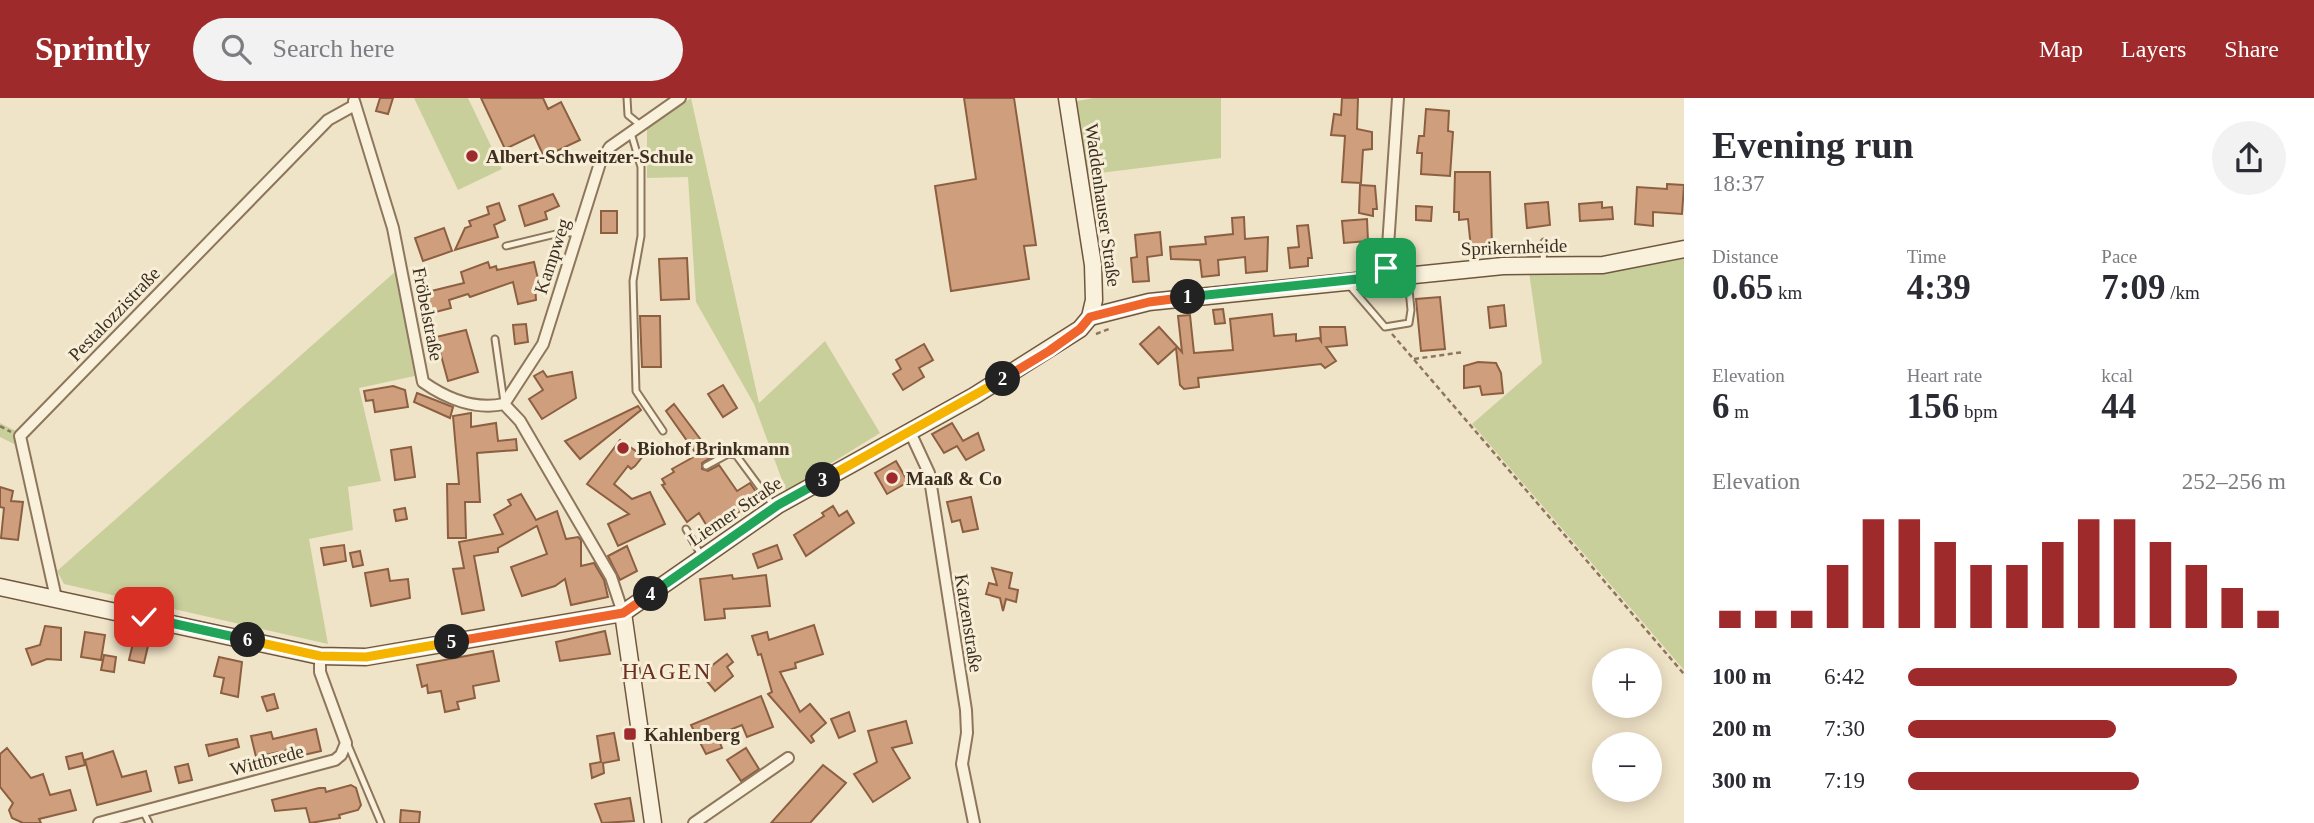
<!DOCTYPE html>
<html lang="en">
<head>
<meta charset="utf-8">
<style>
  body { margin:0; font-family:"Times New Roman",serif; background:#f2f2f3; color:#2b2b33; height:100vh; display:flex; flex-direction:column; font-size:26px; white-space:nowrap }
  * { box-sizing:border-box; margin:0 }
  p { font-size:23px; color:#7c7c81 }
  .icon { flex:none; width:38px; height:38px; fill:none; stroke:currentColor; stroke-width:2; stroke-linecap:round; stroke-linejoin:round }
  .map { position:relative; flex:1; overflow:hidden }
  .side { display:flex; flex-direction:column; background:#fff; width:630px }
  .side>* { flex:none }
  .buttons { position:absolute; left:1592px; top:550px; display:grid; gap:14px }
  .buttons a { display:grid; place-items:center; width:70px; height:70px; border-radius:50%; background:#fff; box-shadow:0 4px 18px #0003; font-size:35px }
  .pin { position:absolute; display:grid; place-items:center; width:60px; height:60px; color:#fff; margin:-30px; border-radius:14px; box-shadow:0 4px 10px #0006 }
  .km { position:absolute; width:35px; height:35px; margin:-18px; border-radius:50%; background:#222; color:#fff; font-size:19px; line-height:35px; text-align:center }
  .round { display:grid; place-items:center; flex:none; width:74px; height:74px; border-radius:37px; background:#f2f2f3 }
  .head { display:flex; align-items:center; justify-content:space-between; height:119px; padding:0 28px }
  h1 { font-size:38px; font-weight:800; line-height:52px }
  .figures { display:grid; grid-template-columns:repeat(3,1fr); gap:10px; height:119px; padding:7px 28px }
  .figures div { display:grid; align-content:center }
  .figures b { font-size:35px; font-weight:800 }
  .figures small { font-size:19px; font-weight:400 }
  .figures p { font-size:19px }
  .chart { height:196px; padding:14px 28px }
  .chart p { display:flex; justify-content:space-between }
  .chart svg { width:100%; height:126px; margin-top:7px; stroke:#9e2a2b; stroke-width:6 }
  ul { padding:0 28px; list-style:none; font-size:23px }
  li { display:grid; grid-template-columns:112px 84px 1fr; align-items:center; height:52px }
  li i { height:18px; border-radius:9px; background:#9e2a2b }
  header { display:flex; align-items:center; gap:42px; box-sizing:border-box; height:98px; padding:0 35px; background:#9e2a2b; color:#fff }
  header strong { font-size:33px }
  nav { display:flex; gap:38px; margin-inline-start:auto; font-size:24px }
  .search { width:490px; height:63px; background:#f2f2f3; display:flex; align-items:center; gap:18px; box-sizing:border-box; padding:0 24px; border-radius:38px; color:#7c7c81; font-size:26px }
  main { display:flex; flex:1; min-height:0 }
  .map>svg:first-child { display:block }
</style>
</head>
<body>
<header>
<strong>Sprintly</strong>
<div class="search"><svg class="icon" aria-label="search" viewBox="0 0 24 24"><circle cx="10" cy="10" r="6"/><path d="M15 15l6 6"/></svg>Search here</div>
<nav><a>Map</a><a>Layers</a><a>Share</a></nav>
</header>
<main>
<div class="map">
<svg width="1684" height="725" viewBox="0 0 1684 725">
  <rect width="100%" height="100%" fill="#f0e4c8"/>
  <!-- green -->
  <g fill="#c9cf9b">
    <path d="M414 0H468L502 71 458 92Z"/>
    <path d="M691 0 759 305 825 243 880 335 786 393 754 306 696 204 688 79 647 80V29Z"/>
    <path d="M1093 0H1221V60L1084 77 1073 4Z"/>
    <path d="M1684 159V572L1472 326 1542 265 1529 174Z"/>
    <path d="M405 165 424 276 359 290 381 383 348 389 353 432 309 441 328 546 64 486 57 473Z"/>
    <path d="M0 325 18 334V348L0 339Z"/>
  </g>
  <!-- building -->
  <g fill="#cf9f7d" stroke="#8d5f41" stroke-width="2">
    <path d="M380 0H393L388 16 376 13Z"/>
    <path d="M481 0H543L548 11 561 4 580 42 544 59 534 37 505 51Z"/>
    <path d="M964 0H1014L1036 147 1024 148 1029 181 951 193 935 88 976 81Z"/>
    <path d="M1342 0H1358L1357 31 1372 34V51L1363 52 1361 85 1342 84 1345 38 1331 37 1334 16 1341 17Z"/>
    <path d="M1426 11 1449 13 1448 33 1453 34 1450 78 1421 76 1422 55H1417L1419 38H1424Z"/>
    <path d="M1455 74H1490L1492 149 1471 150 1468 121 1459 122V114H1454Z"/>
    <path d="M1667 86 1684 87 1682 116 1653 114V128L1635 126 1637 89 1667 91Z"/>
    <path d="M1360 87 1375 88 1377 111H1373V118L1359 115Z"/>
    <path d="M553 96 559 108 545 114 547 121 525 128 519 108Z"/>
    <path d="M1548 104 1550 127 1527 130 1525 106Z"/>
    <path d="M1602 104V110L1612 109 1613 121 1580 123 1579 106Z"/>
    <path d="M499 105 505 122 494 127 498 139 455 152 465 130 471 128 469 123 489 116 487 109Z"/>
    <path d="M1416 108 1432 109 1431 123 1416 122Z"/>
    <rect x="601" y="113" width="16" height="22"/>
    <path d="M1244 119 1245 141 1268 139 1267 173 1246 175 1245 159 1218 162 1219 177 1202 179 1200 162 1171 161 1170 149 1206 146 1205 139 1233 136 1232 120Z"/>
    <path d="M1367 121 1368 143 1344 145 1342 123Z"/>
    <path d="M1308 127 1312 160H1308V168L1290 170 1288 150 1299 149 1297 128Z"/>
    <path d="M444 130 452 153 423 163 415 140Z"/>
    <path d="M1160 134 1162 157 1147 159 1149 183 1133 184 1131 160 1137 159 1135 137Z"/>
    <path d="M687 160 689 201 661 202 659 161Z"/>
    <path d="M488 164 490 170 496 168 497 172 534 164 539 185 535 186 536 202 518 206 513 184 470 199 468 196 449 202 451 210 424 217 419 196 464 185 461 174Z"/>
    <path d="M1440 199 1445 251 1421 253 1416 201Z"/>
    <path d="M1504 207 1506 228 1490 230 1488 209Z"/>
    <path d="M1223 211 1225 225 1215 226 1213 212Z"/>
    <path d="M1272 216 1274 238 1296 236V243L1319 240 1321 243 1320 229H1345L1347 247 1326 249 1336 263 1325 270 1321 266 1198 280 1199 289 1184 291 1180 287 1176 250 1158 266 1140 246 1159 229 1182 254 1178 218 1190 217 1194 255 1233 252 1230 221Z"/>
    <path d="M640 218H660L661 269H642Z"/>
    <path d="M526 226 528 244 515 246 513 227Z"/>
    <path d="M466 232 478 274 448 283 436 239Z"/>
    <path d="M924 246 933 262 919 270 924 279 903 292 893 276 901 271 896 262Z"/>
    <path d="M1478 264 1496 265 1501 275 1503 295 1482 297 1480 288 1464 290V268Z"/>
    <path d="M543 273 547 279 572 274 576 300 542 321 529 301 543 292 534 278Z"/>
    <path d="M723 287 737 310 723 319 708 296Z"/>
    <path d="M393 288 405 292 408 309 375 314 373 302 366 303 364 293Z"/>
    <path d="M417 295 453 309 450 320 414 304Z"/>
    <path d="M674 306 713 358 702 365V371L708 373 719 367 737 393 750 385 760 400 710 433 699 415 687 424 662 387 665 386 662 381 674 374 672 371 697 357 666 313Z"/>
    <path d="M638 308 641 312 580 361 565 343Z"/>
    <path d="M471 315V329L496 325 498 343 516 341 517 352 477 355 480 404H465L466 440H448L447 386H459L453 318Z"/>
    <path d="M952 325 963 343 978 335 984 352 966 362 957 348 944 355 932 336Z"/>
    <path d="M620 342 643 358 635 368 631 371 628 368 614 386 632 401 650 394 665 426 618 448 608 426 629 416 587 386Z"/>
    <path d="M411 349 415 379 395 382 391 352Z"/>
    <path d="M896 363 908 384 887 396 875 375Z"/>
    <path d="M0 389 13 393 11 403 23 404 18 442 1 440 4 410 0 409Z"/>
    <path d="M521 396 536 422 557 413 566 441 578 439 581 442V468L594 465 604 482 608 499 571 507 565 481 555 488 522 498 511 469 547 456 537 428 498 450V454L474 458 484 512 462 516 453 471 464 470 459 444 503 436 494 417 511 407 508 402Z"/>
    <path d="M971 399 978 431 963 434 960 422 952 424 947 404Z"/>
    <path d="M833 408 839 418 847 413 854 425 806 458 794 437 824 418 822 415Z"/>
    <path d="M405 410 407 421 396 423 394 412Z"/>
    <path d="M344 447 346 463 324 467 321 450Z"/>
    <path d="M777 447 782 461 758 470 753 456Z"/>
    <path d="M627 448 637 473 620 482 608 458Z"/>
    <path d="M360 453 363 467 353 469 350 455Z"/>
    <path d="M992 470 1012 475 1009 490 1018 492 1016 504 1006 501 1003 513 1000 500 986 496 989 485 997 487Z"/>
    <path d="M388 471 390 483 408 481 410 500 371 508 365 475Z"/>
    <path d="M732 477 733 481 766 477 770 508 724 511 725 520 705 522 700 481Z"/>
    <path d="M814 527 823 556 795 565 796 570 780 574 800 614 810 606 826 625 811 638 814 643 811 645 768 596 772 594 761 556 758 557 752 538 767 534 769 542Z"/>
    <path d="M45 528 61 530V562L47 561 32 567 26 551 40 547Z"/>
    <path d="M605 533 610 556 560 563 556 544Z"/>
    <path d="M85 534 105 537 101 562 81 559Z"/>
    <path d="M133 545 148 548 144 565 129 562Z"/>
    <path d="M493 553 499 583 473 588 475 600 457 604 459 611 445 614 441 593 428 595 427 587 422 589 417 567Z"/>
    <path d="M727 556 733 564 727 569 733 578 715 593 701 576Z"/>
    <path d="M104 557 116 559 114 574 101 572Z"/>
    <path d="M219 559 242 564 238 599 221 595 224 580 214 578Z"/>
    <path d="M274 596 278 610 267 613 262 599Z"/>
    <path d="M761 598 773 629 747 639 742 627 717 637 722 650 706 656 691 627Z"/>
    <path d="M849 614 855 633 839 640 831 621Z"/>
    <path d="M906 623 912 645 892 650 910 680 873 704 854 676 877 664 868 633Z"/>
    <path d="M316 631 321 653 295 659 293 651 256 659 251 638 271 634 273 641Z"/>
    <path d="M614 635 619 662 603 665 604 675 592 680 590 666 601 664 597 638Z"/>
    <path d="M237 641 239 649 209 658 206 647Z"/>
    <path d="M7 650 31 680 43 676 50 697 70 692 76 712 39 721 41 725H23L12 720 9 712 13 705 0 689V656Z"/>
    <path d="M746 650 759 671 741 683 727 662Z"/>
    <path d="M113 653 122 679 146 673 151 693 97 707 85 662Z"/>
    <path d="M82 655 85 667 69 671 66 659Z"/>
    <path d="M188 666 192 682 179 685 175 669Z"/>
    <path d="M823 667 846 685 810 725H771Z"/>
    <path d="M351 687 356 690 361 707 358 712 339 717 340 720 310 725 306 710 275 713 272 702 319 690H325L326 694Z"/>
    <path d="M630 700 634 723 602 725 595 706Z"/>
    <path d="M401 712 420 714 419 725H400Z"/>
  </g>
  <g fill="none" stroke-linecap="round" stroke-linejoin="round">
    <!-- lane casing -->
    <g stroke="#8d765c" stroke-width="9">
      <g id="lane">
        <path d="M627 0 628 17 639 26"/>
        <path d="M631 35 641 69V138L633 183 636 293 663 333"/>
        <path d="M506 148 564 134 578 136"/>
        <path d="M1543 165 1544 144"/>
        <path d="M1349 187 1385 229 1409 225 1411 212 1408 181"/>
        <path d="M495 241 504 304"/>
        <path d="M706 368 728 356 736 357 773 407"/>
        <path d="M686 431 701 457"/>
        <path d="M348 647 381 725"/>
        <path d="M143 713 149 725"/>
      </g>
    </g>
    <!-- street casing -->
    <g stroke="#8d765c" stroke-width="14">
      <g id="street">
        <path d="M354 3 393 130 423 284C447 301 476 312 504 306L520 323 611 479 623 515"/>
        <path d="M1386 178 1398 0"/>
        <path d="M504 306 543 246 600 65 610 49 680 0"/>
        <path d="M910 334 929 375 966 612 967 635 962 666 974 725"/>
        <path d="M56 500 20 338 328 22 355 7"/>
        <path d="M99 725 335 662 341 657 346 645 320 574V558"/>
        <path d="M694 725 788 660"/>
      </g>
    </g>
    <!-- secondary casing -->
    <g stroke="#6f573f" stroke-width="19">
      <g id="secondary">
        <path d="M1090 219 1149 204 1503 168 1603 167 1684 151"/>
        <path d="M0 489 320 558 366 559 623 515 778 407 974 298 1080 231 1090 219 1094 202 1093 167 1067 0"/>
        <path d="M623 515 653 725"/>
      </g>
    </g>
    <!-- path -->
    <g stroke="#8d765c" stroke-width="2.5" stroke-dasharray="5 3.5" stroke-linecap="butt">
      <path d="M1096 236 1109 231"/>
      <path d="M1392 236 1684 576"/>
      <path d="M1414 261 1464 254"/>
      <path d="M0 328 11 334"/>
    </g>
    <!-- lane -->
    <use href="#lane" stroke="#faf1dc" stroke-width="5"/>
    <!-- street -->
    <use href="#street" stroke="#faf1dc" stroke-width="10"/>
    <!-- secondary -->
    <use href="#secondary" stroke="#faf1dc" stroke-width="16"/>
  </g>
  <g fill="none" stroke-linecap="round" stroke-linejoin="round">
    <!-- split-1 casing -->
    <g stroke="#fff" stroke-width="14">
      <path id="split-1" d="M1188 199 1386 178V170"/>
    </g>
    <!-- split-2 casing -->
    <g stroke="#fff" stroke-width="14">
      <path id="split-2" d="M1003 281 1049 253 1080 231 1090 219 1149 204 1188 199"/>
    </g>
    <!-- split-3 casing -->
    <g stroke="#fff" stroke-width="14">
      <path id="split-3" d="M823 382 1003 281"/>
    </g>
    <!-- split-4 casing -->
    <g stroke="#fff" stroke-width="14">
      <path id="split-4" d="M651 496 778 407 823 382"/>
    </g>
    <!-- split-5 casing -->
    <g stroke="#fff" stroke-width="14">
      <path id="split-5" d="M452 544 623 515 651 496"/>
    </g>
    <!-- split-6 casing -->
    <g stroke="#fff" stroke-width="14">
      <path id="split-6" d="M248 542 320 558 366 559 452 544"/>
    </g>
    <!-- split-7 casing -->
    <g stroke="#fff" stroke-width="14">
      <path id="split-7" d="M144 519 248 542"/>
    </g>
    <!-- split-1 -->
    <use href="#split-1" stroke="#22a559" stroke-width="9"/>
    <!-- split-2 -->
    <use href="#split-2" stroke="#f0652b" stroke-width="9"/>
    <!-- split-3 -->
    <use href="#split-3" stroke="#f5b400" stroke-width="9"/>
    <!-- split-4 -->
    <use href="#split-4" stroke="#22a559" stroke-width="9"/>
    <!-- split-5 -->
    <use href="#split-5" stroke="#f0652b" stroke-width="9"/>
    <!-- split-6 -->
    <use href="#split-6" stroke="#f5b400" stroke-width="9"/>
    <!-- split-7 -->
    <use href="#split-7" stroke="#22a559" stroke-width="9"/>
  </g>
  <!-- markers -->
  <g fill="#9e2a2b" stroke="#f7eed8" stroke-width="2.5">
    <circle cx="472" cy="58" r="7"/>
    <circle cx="623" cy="350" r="7"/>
    <circle cx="892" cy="380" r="7"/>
    <rect x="623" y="629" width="14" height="14" rx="3.5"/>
  </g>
  <g text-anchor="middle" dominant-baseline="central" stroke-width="6" stroke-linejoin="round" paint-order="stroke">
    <!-- poi labels -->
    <g font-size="19" font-weight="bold" fill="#3d2e20" stroke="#f7eed8" text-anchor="start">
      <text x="486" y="58">Albert-Schweitzer-Schule</text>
      <text x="637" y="350">Biohof Brinkmann</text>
      <text x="906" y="380">Maaß &amp; Co</text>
      <text x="644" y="636">Kahlenberg</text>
    </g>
    <!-- street labels -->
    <g font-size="19" fill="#3d2e20" stroke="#f7eed8">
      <text transform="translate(1103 107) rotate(82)">Waddenhauser Straße</text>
      <text transform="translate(1514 149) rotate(-2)">Sprikernheide</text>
      <text transform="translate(552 158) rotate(-72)">Kampweg</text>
      <text transform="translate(114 216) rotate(-46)">Pestalozzistraße</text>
      <text transform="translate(428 216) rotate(79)">Fröbelstraße</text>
      <text transform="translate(735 413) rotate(-34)">Liemer Straße</text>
      <text transform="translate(969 525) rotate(81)">Katzenstraße</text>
      <text transform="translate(267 662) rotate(-15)">Wittbrede</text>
    </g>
    <!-- quarter labels -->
    <g font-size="23" letter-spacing="2" fill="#6b2e1e" stroke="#f7eed8">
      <text x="667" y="573">HAGEN</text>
    </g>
  </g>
</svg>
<div class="buttons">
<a>+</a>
<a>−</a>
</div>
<div class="pin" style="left:1386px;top:170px;background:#1e9e55"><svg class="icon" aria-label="arrive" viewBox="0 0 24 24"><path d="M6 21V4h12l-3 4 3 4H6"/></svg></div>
<div class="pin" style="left:144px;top:519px;background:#d93025"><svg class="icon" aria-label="check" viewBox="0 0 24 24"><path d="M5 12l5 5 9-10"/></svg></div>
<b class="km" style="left:1188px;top:199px">1</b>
<b class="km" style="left:1003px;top:281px">2</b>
<b class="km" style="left:823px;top:382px">3</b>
<b class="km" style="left:651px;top:496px">4</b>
<b class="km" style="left:452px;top:544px">5</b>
<b class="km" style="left:248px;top:542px">6</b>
</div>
<section class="side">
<div class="head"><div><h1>Evening run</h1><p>18:37</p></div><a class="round"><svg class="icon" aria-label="share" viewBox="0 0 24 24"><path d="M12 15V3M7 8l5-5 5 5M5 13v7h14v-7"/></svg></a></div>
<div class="figures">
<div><p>Distance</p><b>0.65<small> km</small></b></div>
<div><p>Time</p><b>4:39</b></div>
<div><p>Pace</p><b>7:09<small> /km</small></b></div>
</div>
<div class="figures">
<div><p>Elevation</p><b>6<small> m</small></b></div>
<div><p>Heart rate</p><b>156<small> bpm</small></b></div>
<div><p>kcal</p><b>44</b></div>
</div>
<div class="chart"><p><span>Elevation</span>252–256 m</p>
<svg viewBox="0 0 160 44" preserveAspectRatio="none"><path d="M5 44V38M15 44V38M25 44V38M35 44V22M45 44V6M55 44V6M65 44V14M75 44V22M85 44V22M95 44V14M105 44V6M115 44V6M125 44V14M135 44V22M145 44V30M155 44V38"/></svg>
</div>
<ul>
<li><b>100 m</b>6:42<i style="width:87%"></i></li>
<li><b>200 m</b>7:30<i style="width:55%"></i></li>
<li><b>300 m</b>7:19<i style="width:61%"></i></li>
</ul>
</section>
</main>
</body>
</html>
